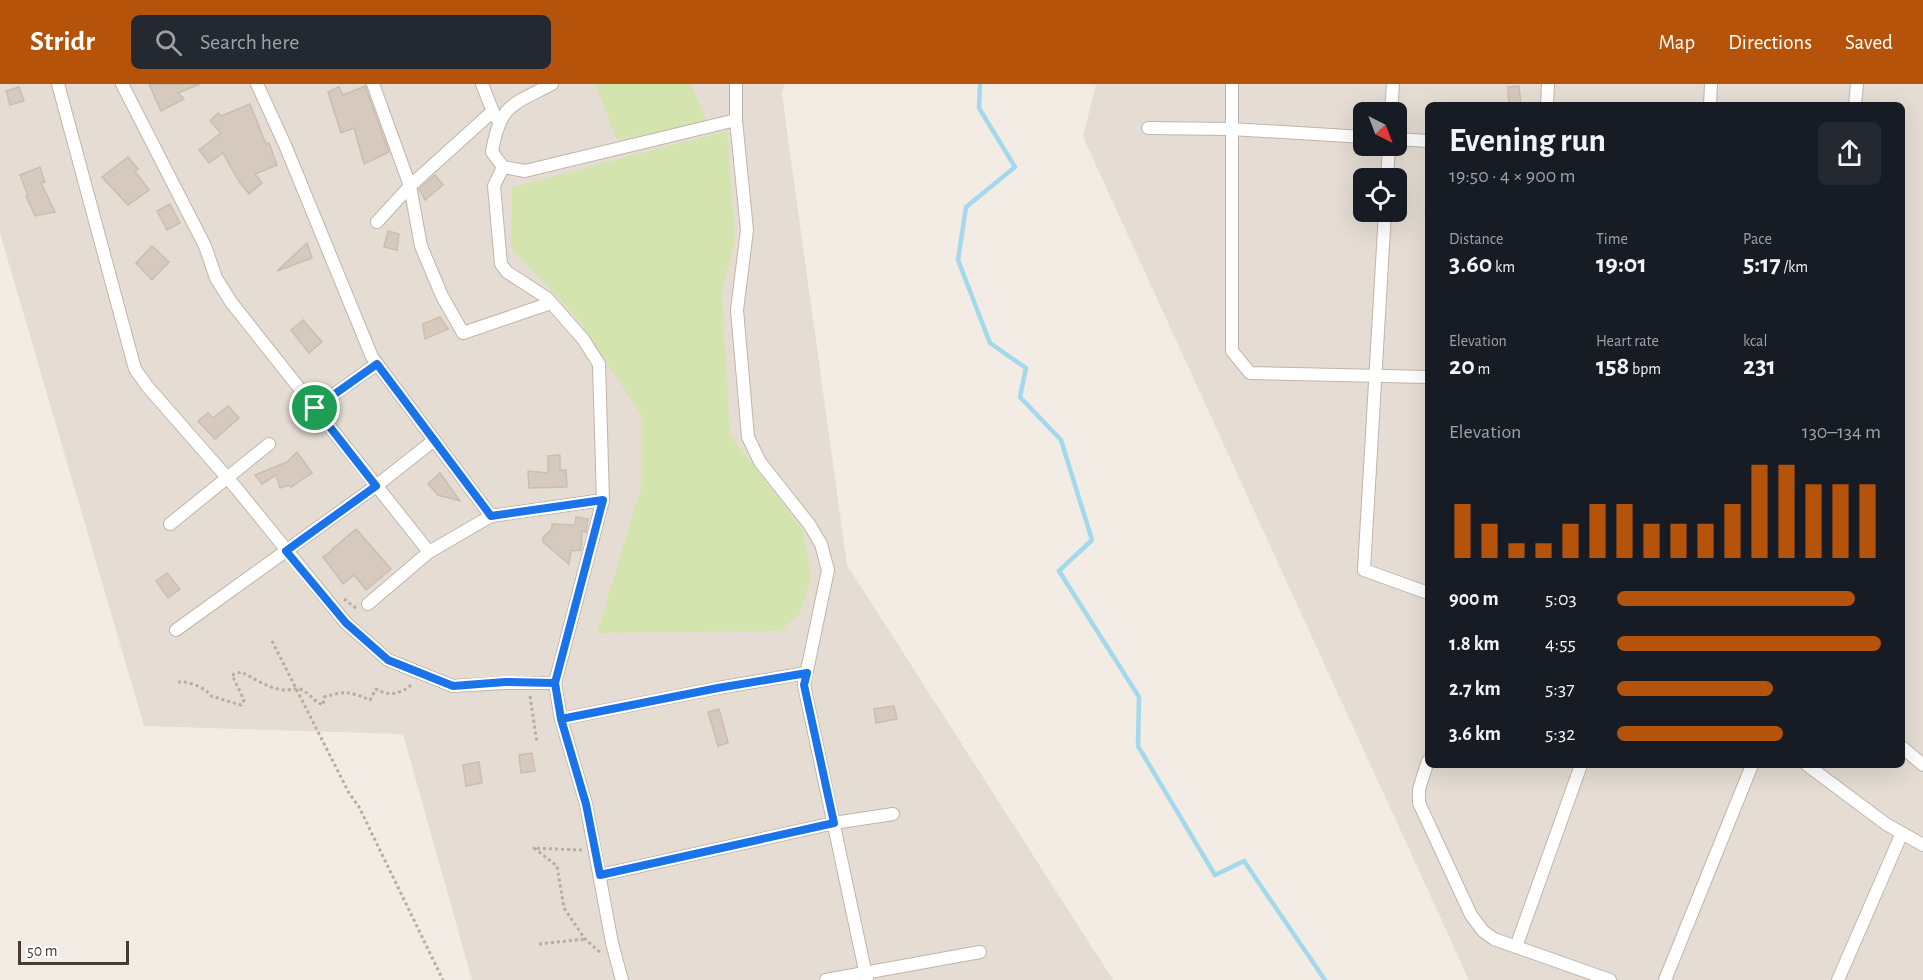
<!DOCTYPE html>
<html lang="en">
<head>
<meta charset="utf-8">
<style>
  body { margin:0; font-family:"Alegreya Sans",sans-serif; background:#242831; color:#f1f3f6; height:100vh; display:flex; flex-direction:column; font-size:22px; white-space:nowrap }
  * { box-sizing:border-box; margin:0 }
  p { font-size:20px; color:#9ea1a6 }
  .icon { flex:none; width:33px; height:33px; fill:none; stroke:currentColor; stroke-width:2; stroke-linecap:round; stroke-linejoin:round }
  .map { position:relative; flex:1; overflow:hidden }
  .drawer { position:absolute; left:1425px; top:18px; width:480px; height:666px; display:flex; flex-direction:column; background:#171b24; border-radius:9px; box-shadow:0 6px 24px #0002 }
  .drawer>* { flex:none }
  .needle { width:39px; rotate:138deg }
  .buttons { position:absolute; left:1353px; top:18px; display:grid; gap:12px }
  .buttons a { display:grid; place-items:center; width:54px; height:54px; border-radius:9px; background:#171b24; box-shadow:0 6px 24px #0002; font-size:30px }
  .scale { position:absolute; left:18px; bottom:15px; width:111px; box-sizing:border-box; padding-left:6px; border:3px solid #443c35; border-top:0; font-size:16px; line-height:21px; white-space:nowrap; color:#443c35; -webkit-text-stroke:4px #fff; paint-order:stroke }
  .pin { position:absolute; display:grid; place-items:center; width:51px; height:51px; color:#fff; margin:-26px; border:3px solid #fff; border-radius:50%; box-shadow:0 2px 6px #0007 }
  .round { display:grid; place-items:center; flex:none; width:63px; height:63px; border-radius:9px; background:#242831 }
  .summary { display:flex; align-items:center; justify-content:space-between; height:102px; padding:0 24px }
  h1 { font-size:33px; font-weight:700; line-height:45px }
  .metrics { display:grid; grid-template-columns:repeat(3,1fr); gap:9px; height:102px; padding:6px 24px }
  .metrics div { display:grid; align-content:center }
  .metrics b { font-size:26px; font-weight:700 }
  .metrics small { font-size:16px; font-weight:400 }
  .metrics p { font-size:16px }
  .chart { height:168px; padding:12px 24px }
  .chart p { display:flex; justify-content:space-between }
  .chart svg { width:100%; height:108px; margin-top:6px; stroke:#b45309; stroke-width:6 }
  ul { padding:0 24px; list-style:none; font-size:20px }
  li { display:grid; grid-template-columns:96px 72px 1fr; align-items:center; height:45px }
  li i { height:15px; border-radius:8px; background:#b45309 }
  header { display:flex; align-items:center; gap:36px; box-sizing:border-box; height:84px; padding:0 30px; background:#b45309; color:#fff }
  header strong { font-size:28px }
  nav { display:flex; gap:33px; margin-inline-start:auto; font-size:21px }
  .search { width:420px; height:54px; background:#242831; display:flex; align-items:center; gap:15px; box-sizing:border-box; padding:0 21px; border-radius:9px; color:#9ea1a6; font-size:22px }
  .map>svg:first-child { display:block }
</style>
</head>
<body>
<header>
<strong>Stridr</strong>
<div class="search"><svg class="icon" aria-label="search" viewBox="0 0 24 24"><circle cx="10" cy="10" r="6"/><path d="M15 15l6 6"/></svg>Search here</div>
<nav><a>Map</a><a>Directions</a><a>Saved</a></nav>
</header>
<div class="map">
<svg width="1923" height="896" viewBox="0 0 1923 896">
  <rect width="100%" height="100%" fill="#f2ece5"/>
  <!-- residential -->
  <g fill="#e5ddd3" fill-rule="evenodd">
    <path d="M0 0H784L782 11 847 481 1113 896H472L403 650 144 642 0 149Z"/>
    <path d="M1096 0H1923V896H1469L1083 53ZM1428 21H1902V681H1428ZM1364 28H1396V62H1364ZM1364 94H1396V128H1364Z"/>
  </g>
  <!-- green -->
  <g fill="#d4e4af">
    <path d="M595 0H691L707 38 617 56Z"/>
    <path d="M727 47 735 155 722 209 730 351 803 446 811 493 800 530 780 547 597 549 641 404V330L577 234 511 164 512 103Z"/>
  </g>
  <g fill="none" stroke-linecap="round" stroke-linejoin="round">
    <!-- stream -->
    <path stroke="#a4d8ec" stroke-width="4.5" d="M980 0 979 24 1015 83 966 123 958 176 990 259 1026 284 1020 313 1061 356 1092 456 1059 487 1139 613 1138 662 1215 791 1244 777 1325 896"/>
  </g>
  <!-- building -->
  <g fill="#d6c9be" stroke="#cdbdaf" stroke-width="1.5">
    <path d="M149 0H200L178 9 184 15 161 27Z"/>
    <path d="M365 2 389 68 364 80 354 44 341 49 328 8 339 3 343 11Z"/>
    <path d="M1519 2 1521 21H1509L1508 3Z"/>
    <path d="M19 3 24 17 10 21 6 7Z"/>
    <path d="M250 20 266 60 269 59 277 81 255 90 262 99 249 110 238 96 223 69 209 79 199 66 221 49 210 37 218 29 221 32Z"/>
    <path d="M128 73 138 85 135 87 149 106 128 121 102 93Z"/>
    <path d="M40 83 45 98 41 99 55 128 35 132 26 112 28 111 20 91Z"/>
    <path d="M435 91 443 101 425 116 419 105Z"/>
    <path d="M170 120 180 139 167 146 157 127Z"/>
    <path d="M388 147 399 150 397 166 384 163Z"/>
    <path d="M307 159 312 174 277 187Z"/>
    <path d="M152 162 169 178 152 196 136 179Z"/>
    <path d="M440 233 448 245 425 255 423 240Z"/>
    <path d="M303 236 322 258 309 269 291 246Z"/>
    <path d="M228 322 239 334 215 355 198 337 208 329 213 334Z"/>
    <path d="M297 368 312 389 291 403 289 401 280 404 276 391 262 400 255 391 287 378Z"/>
    <path d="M560 371V386H566L567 403 529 404 528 387 548 389V372Z"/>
    <path d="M440 389 460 417 438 411 428 400Z"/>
    <path d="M576 433 588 435 586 448 582 447 581 466 571 467 569 480 543 458V453L552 445V440L575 441Z"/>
    <path d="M356 445 391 485 366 506 354 491 343 500 323 473 333 466 332 465Z"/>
    <path d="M167 489 180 505 168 514 156 497Z"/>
    <path d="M894 622 897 635 876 639 874 625Z"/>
    <path d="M719 625 728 659 718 662 708 628Z"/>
    <path d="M532 669 535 687 521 689 519 671Z"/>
    <path d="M479 678 482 699 466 702 463 681Z"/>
  </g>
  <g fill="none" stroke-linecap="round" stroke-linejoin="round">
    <!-- street casing -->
    <g stroke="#bfb5ab" stroke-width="14">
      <g id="street">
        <path d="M58 0 135 285 147 302 237 405 346 539 388 576 453 602 505 599H555"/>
        <path d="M122 0 205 162 216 194 231 218 429 468"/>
        <path d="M257 0 285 61 372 273 491 432"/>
        <path d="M373 0 410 102 421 162 442 212 463 249 551 219"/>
        <path d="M482 0 495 33"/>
        <path d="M552 0C512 21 500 20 492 68L503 83 525 87 736 36"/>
        <path d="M736 0V36L747 146 737 226 748 353 760 378 809 440 821 460 828 486 804 601 867 896"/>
        <path d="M1232 0V267L1250 289 1428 293"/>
        <path d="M1547 21 1548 0"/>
        <path d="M1710 21 1711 0"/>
        <path d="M1855 21 1857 0"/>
        <path d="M1391 28 1393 0"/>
        <path d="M1148 44 1231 45 1364 53"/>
        <path d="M1396 55 1428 57"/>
        <path d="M503 83 494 102 501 180 507 188 547 214 583 255 599 280 603 416 555 599 561 635 586 720 612 859 622 896"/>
        <path d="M1387 94 1389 62"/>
        <path d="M1385 128 1364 486 1428 509"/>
        <path d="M377 138 410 102 493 27"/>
        <path d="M315 324 377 280"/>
        <path d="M170 440 269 360"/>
        <path d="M368 520 429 468 491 432 603 416"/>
        <path d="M176 546 376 402 433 357"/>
        <path d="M561 635 718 604 806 589"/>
        <path d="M1902 663 1923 681"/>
        <path d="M1428 677 1419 705V719L1471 831 1483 847 1494 855 1610 896"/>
        <path d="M1807 681 1886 740 1923 761"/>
        <path d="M600 791 834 739 893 730"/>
        <path d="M1516 863 1581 681"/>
        <path d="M826 896 980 868"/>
        <path d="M1665 896 1752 681"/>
        <path d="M1838 896 1902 749"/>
      </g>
    </g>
    <!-- path -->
    <g stroke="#bdac9a" stroke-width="3" stroke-dasharray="3 3" stroke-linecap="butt">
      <path d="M344 515 356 524"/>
      <path d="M272 557 349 709 359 723 443 896"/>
      <path d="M178 598C188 597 205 603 211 612L241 621 244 616 232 591 241 588C254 594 271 606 286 606 291 606 295 604 300 605 310 609 314 618 323 621L324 613C345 607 349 607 370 616L376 605C388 613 402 610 412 600"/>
      <path d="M530 612 537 659"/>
      <path d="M582 766 534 764 557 782 564 824 585 855 602 870"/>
      <path d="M539 860 585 855"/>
    </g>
    <!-- street -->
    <use href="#street" stroke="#fff" stroke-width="12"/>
  </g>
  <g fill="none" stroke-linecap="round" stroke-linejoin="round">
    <!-- route casing -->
    <g stroke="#fff" stroke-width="12">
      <path id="route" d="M315 324 376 402 286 467 346 539 388 576 453 602 505 598 555 599 561 635 586 720 600 791 834 739 804 601 807 589 718 604 561 635 555 599 603 416 491 432 377 280 315 324"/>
    </g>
    <!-- route -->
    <use href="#route" stroke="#1a73e8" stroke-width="8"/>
  </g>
</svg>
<div class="buttons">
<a><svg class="needle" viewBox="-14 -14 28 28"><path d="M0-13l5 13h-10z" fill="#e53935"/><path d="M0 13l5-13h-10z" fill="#9ea1a6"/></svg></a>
<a><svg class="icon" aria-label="locate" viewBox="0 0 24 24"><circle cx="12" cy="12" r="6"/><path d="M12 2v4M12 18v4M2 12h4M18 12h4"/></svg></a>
</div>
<div class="scale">50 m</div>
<div class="pin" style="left:315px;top:324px;background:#1e9e55"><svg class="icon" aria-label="arrive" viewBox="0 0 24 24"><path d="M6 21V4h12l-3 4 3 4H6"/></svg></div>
<section class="drawer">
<div class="summary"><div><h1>Evening run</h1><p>19:50 · 4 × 900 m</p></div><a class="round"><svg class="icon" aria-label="share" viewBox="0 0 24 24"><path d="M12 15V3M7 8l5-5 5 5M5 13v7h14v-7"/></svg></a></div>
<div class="metrics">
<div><p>Distance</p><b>3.60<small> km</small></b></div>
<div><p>Time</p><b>19:01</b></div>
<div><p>Pace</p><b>5:17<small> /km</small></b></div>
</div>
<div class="metrics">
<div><p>Elevation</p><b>20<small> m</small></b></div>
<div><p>Heart rate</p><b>158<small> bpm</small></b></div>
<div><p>kcal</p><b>231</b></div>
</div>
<div class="chart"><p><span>Elevation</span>130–134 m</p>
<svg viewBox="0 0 160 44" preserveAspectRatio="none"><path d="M5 44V22M15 44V30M25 44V38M35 44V38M45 44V30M55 44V22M65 44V22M75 44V30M85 44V30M95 44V30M105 44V22M115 44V6M125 44V6M135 44V14M145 44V14M155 44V14"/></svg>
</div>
<ul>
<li><b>900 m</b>5:03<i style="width:90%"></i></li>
<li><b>1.8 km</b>4:55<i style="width:100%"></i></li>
<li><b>2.7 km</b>5:37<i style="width:59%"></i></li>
<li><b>3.6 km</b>5:32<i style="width:63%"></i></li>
</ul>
</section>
</div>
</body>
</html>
